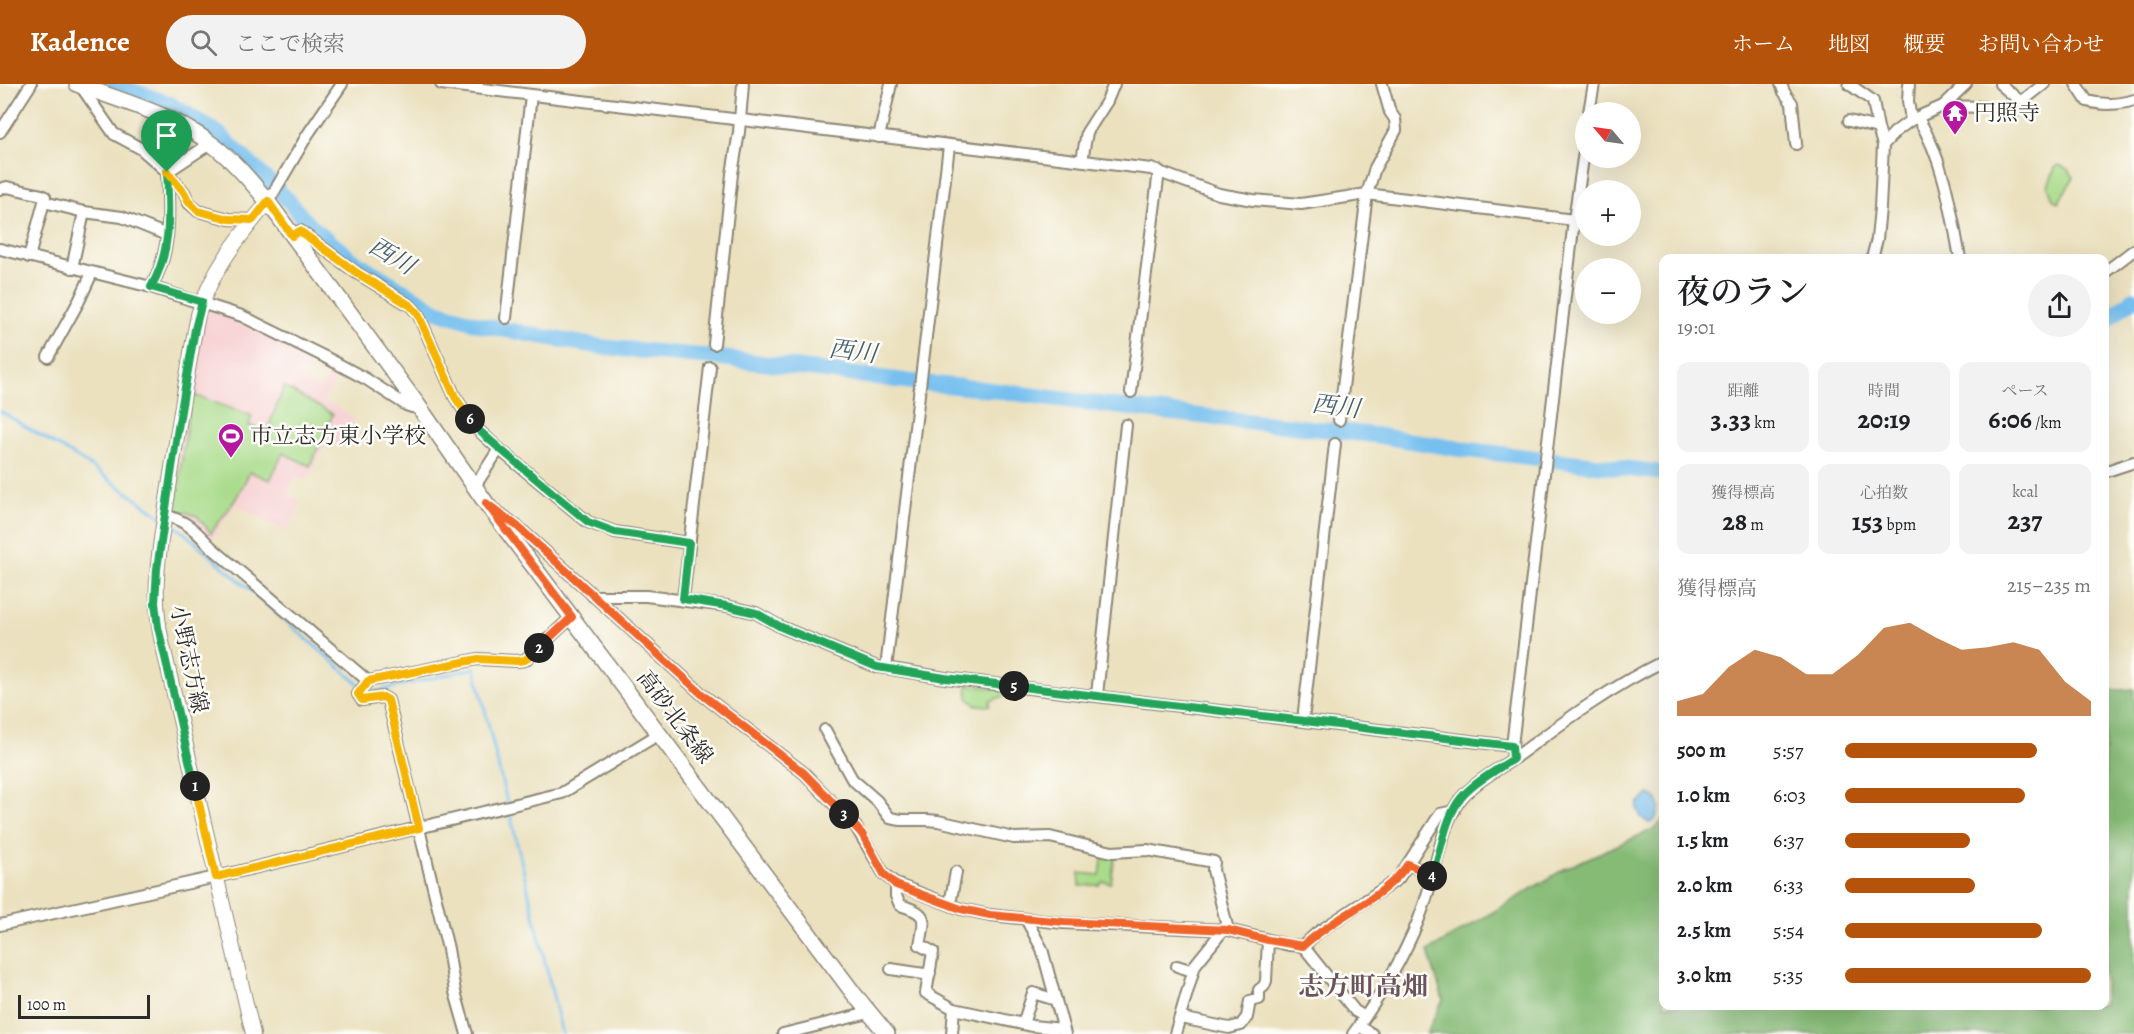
<!DOCTYPE html>
<html lang="ja">
<head>
<meta charset="utf-8">
<style>
  body { margin:0; font-family:Alegreya,"Noto Serif JP",serif; background:#f2f2f2; color:#202124; height:100vh; display:flex; flex-direction:column; font-size:22px; white-space:nowrap }
  * { box-sizing:border-box; margin:0 }
  p { font-size:20px; color:#757577 }
  .icon { flex:none; width:33px; height:33px; fill:none; stroke:currentColor; stroke-width:2; stroke-linecap:round; stroke-linejoin:round }
  .map { position:relative; flex:1; overflow:hidden }
  .drawer { position:absolute; left:1659px; top:170px; width:450px; height:756px; display:flex; flex-direction:column; background:#fff; border-radius:12px; box-shadow:0 6px 24px #0002 }
  .drawer>* { flex:none }
  .needle { width:39px; rotate:299deg }
  .controls { position:absolute; left:1575px; top:18px; display:grid; gap:12px }
  .controls a { display:grid; place-items:center; width:66px; height:66px; border-radius:50%; background:#fff; box-shadow:0 6px 24px #0002; font-size:30px }
  .scale { position:absolute; left:18px; bottom:15px; width:132px; box-sizing:border-box; padding-left:6px; border:3px solid #2b2b2b; border-top:0; font-size:16px; line-height:21px; white-space:nowrap; color:#2b2b2b; -webkit-text-stroke:4px #fdfcf7; paint-order:stroke }
  .pin { position:absolute; display:grid; place-items:center; width:51px; height:51px; color:#fff; margin:-62px -26px; border-radius:50% 50% 50% 0; rotate:-45deg; box-shadow:0 0 6px #0007 }
  .pin .icon { rotate:45deg }
  .km { position:absolute; width:30px; height:30px; margin:-15px; border-radius:50%; background:#222; color:#fff; font-size:16px; line-height:30px; text-align:center }
  .round { display:grid; place-items:center; flex:none; width:63px; height:63px; border-radius:32px; background:#f2f2f2 }
  .headline { display:flex; align-items:center; justify-content:space-between; height:102px; padding:0 18px }
  h1 { font-size:33px; font-weight:600; line-height:45px }
  .metrics { display:grid; grid-template-columns:repeat(3,1fr); gap:9px; height:102px; padding:6px 18px }
  .metrics div { display:grid; align-content:center; border-radius:12px; background:#f2f2f2; text-align:center }
  .metrics b { font-size:26px; font-weight:600 }
  .metrics small { font-size:16px; font-weight:400 }
  .metrics p { font-size:16px }
  .chart { height:168px; padding:12px 18px }
  .chart p { display:flex; justify-content:space-between }
  .chart svg { width:100%; height:108px; margin-top:6px; fill:#b45309; opacity:.7 }
  ul { padding:0 18px; list-style:none; font-size:20px }
  li { display:grid; grid-template-columns:96px 72px 1fr; align-items:center; height:45px }
  li i { height:15px; border-radius:8px; background:#b45309 }
  header { display:flex; align-items:center; gap:36px; box-sizing:border-box; height:84px; padding:0 30px; background:#b45309; color:#fff }
  header strong { font-size:28px }
  nav { display:flex; gap:33px; margin-inline-start:auto; font-size:21px }
  .search { width:420px; height:54px; background:#f2f2f2; display:flex; align-items:center; gap:15px; box-sizing:border-box; padding:0 21px; border-radius:33px; color:#757577; font-size:22px }
  .map>svg:first-child { display:block }
</style>
</head>
<body>
<header>
<strong>Kadence</strong>
<div class="search"><svg class="icon" aria-label="search" viewBox="0 0 24 24"><circle cx="10" cy="10" r="6"/><path d="M15 15l6 6"/></svg>ここで検索</div>
<nav><a>ホーム</a><a>地図</a><a>概要</a><a>お問い合わせ</a></nav>
</header>
<div class="map">
<svg width="2134" height="950" viewBox="0 0 2134 950">
  <rect width="100%" height="100%" fill="#fdfcf7"/>
  <filter id="ink" filterUnits="userSpaceOnUse"><feTurbulence type="fractalNoise" baseFrequency=".0167" numOctaves="2"/><feDisplacementMap in="SourceGraphic" scale="12" xChannelSelector="R" yChannelSelector="G"/><feConvolveMatrix kernelMatrix="1 2 1 2 8 2 1 2 1" color-interpolation-filters="sRGB"/></filter>
  <filter id="wash" filterUnits="userSpaceOnUse"><feTurbulence type="fractalNoise" baseFrequency=".008" numOctaves="4" result="noise"/><feDisplacementMap in="SourceGraphic" scale="24" xChannelSelector="R" yChannelSelector="G"/><feGaussianBlur stdDeviation="1.35" result="paint"/><feColorMatrix in="noise" values="0 0 0 0 0 0 0 0 0 0 0 0 0 0 0 0 0 1.4 0 .05"/><feComposite in="paint" operator="in"/></filter>
  <g filter="url(#wash)">
    <rect width="100%" height="100%" fill="#ebe1bf"/>
    <!-- built -->
    <path fill="#f7cfd1" d="M203 224 235 234 313 273 300 295 319 306 332 283 340 288 324 317 355 334 339 363 326 358 312 388 305 396 295 393 287 409 302 418 286 448 236 420 210 458 197 444 193 437 169 428Z"/>
    <!-- green -->
    <g fill="#a9db8a" stroke="#6a835a" stroke-width="1.5">
      <path d="M2059 81 2068 85 2074 93 2058 119 2053 115 2048 102 2055 84Z"/>
      <path d="M284 303 333 330 310 382 283 369 270 396 250 388 235 416 211 449 197 432 175 425 191 310 252 332 249 341 266 349Z"/>
      <path d="M967 601 1018 607 990 617V622L976 621 968 614Z"/>
      <path d="M1103 770 1115 772 1111 799 1103 798 1099 801 1080 802 1079 789 1100 791Z"/>
    </g>
    <!-- forest -->
    <path fill="#86bb76" stroke="#587350" stroke-width="1.5" d="M2134 605V950H1426L1443 916 1428 867 1566 784 1654 745 1663 736 1664 921H2104L2105 607Z"/>
    <!-- water -->
    <path fill="#76bfef" stroke="#50758d" stroke-width="1.5" d="M1649 710 1656 713 1660 723 1655 736 1649 739 1641 733 1637 724 1638 719Z"/>
    <g fill="none" stroke-linecap="round" stroke-linejoin="round">
      <!-- stream -->
      <g stroke="#76bfef" stroke-width="3">
        <path d="M0 327 86 379 159 431"/>
        <path d="M167 437 181 446 361 602"/>
        <path d="M366 606 370 609 475 584 507 719"/>
        <path d="M509 725 562 950"/>
      </g>
      <!-- river -->
      <g stroke="#76bfef" stroke-width="16">
        <path d="M114 0 170 20 218 49 289 117 306 138 351 175 437 227 484 242 601 263 713 273 913 298 975 304 1145 326 1374 351 1460 365 1664 389"/>
        <path d="M2104 240 2120 225 2134 215"/>
      </g>
    </g>
  </g>
  <g filter="url(#ink)">
    <g fill="none" stroke-linecap="round" stroke-linejoin="round">
      <!-- minor casing -->
      <g stroke="#8b8675" stroke-width="14">
        <g id="minor">
          <path d="M441 0 1151 85 1219 110 1253 116 1301 120 1367 110 1574 136"/>
          <path d="M1781 0 1784 8 1792 19 1796 60"/>
          <path d="M1849 0 1873 17 1878 44 1883 61"/>
          <path d="M1909 0 1908 17 1911 36"/>
          <path d="M2000 0 2021 18"/>
          <path d="M2076 0 2087 17C2101 21 2120 21 2134 16"/>
          <path d="M80 1 114 50 140 64 164 85 184 108 189 119 198 127 229 135 253 136"/>
          <path d="M1943 22 1984 23"/>
          <path d="M2015 27 2021 18 2044 0"/>
          <path d="M1589 28 1594 0"/>
          <path d="M1918 34C1944 77 1951 125 1960 174"/>
          <path d="M1849 37 1878 44"/>
          <path d="M0 48 31 0"/>
          <path d="M879 53 891 0"/>
          <path d="M1082 76 1087 48 1107 17 1114 0"/>
          <path d="M167 88 211 59"/>
          <path d="M0 105 7 103 42 111 45 113 44 118 84 128 122 133 167 151"/>
          <path d="M268 118 308 50 342 0"/>
          <path d="M292 152 300 147 357 189 411 222 418 230 455 313 475 343 499 365 588 438 615 448 689 459"/>
          <path d="M0 165 151 203 242 232 325 273 366 295 406 321 412 323 417 320"/>
          <path d="M29 173 44 118"/>
          <path d="M1872 174 1877 155 1880 124 1883 61 1895 48 1911 36 1943 22 1966 0"/>
          <path d="M72 184 84 128"/>
          <path d="M2104 189 2134 166"/>
          <path d="M151 203C172 167 169 128 167 88"/>
          <path d="M506 234 531 11"/>
          <path d="M714 260 732 90 739 48 743 0"/>
          <path d="M48 273 79 217 92 189"/>
          <path d="M1131 308 1159 87"/>
          <path d="M1339 336 1367 110 1375 84 1396 46 1395 35 1390 28 1382 0"/>
          <path d="M2104 388 2134 378"/>
          <path d="M475 402 499 365"/>
          <path d="M497 427 517 442 704 612 804 689 856 743 884 790 896 800 961 825 990 831 1064 839 1228 846 1289 861 1303 862 1317 849 1398 795 1440 730 1454 727"/>
          <path d="M165 431C188 438 195 446 211 463L368 597"/>
          <path d="M593 512H646L727 522 756 529 781 543 877 583 886 584 945 594 1512 662"/>
          <path d="M683 515 710 283"/>
          <path d="M886 584 949 62"/>
          <path d="M1097 611 1126 341"/>
          <path d="M1303 636 1335 360"/>
          <path d="M825 646 852 695 877 717 890 734 901 736H927L938 737 1014 754 1050 753 1112 768 1147 766 1214 778 1213 786 1228 846"/>
          <path d="M1513 675C1562 639 1609 604 1664 577"/>
          <path d="M1408 780 1433 792"/>
          <path d="M896 800V812L900 821C929 830 925 834 920 861L933 868 926 909 954 925"/>
          <path d="M950 820 956 788"/>
          <path d="M1026 835 1042 865 1065 950"/>
          <path d="M0 841 216 793 562 709 659 650"/>
          <path d="M1303 862 1355 927 1365 933"/>
          <path d="M1177 882 1193 887"/>
          <path d="M891 885 924 890 930 889"/>
          <path d="M1181 934 1229 944 1241 941 1247 933 1250 917 1259 915V906L1264 902 1266 897 1268 856"/>
          <path d="M1023 940 1033 909 1056 916"/>
          <path d="M1359 942 1372 950"/>
          <path d="M467 950 455 908 448 865 388 616 383 613 362 616 358 610 368 597 478 575 517 577 525 576 572 533"/>
          <path d="M783 950 869 929"/>
          <path d="M952 950 954 925 1032 942 1063 945"/>
          <path d="M1175 950 1195 881 1224 845"/>
          <path d="M1353 950C1382 910 1408 868 1424 821 1434 793 1442 740 1459 717 1470 701 1497 686 1513 675L1512 662 1574 136 1586 54"/>
        </g>
      </g>
      <!-- secondary casing -->
      <g stroke="#8b8675" stroke-width="16">
        <path id="secondary" d="M253 950 162 558C150 505 161 456 169 403 178 346 187 288 198 231 211 187 239 153 268 118"/>
      </g>
      <!-- primary casing -->
      <g stroke="#8b8675" stroke-width="18">
        <path id="primary" d="M77 0C123 18 173 30 213 61 234 77 251 97 268 118L417 320 486 419 854 910 887 950"/>
      </g>
      <!-- minor -->
      <use href="#minor" stroke="#fff" stroke-width="10"/>
      <!-- secondary -->
      <use href="#secondary" stroke="#fff" stroke-width="14"/>
      <!-- primary -->
      <use href="#primary" stroke="#fff" stroke-width="15"/>
    </g>
  </g>
  <g fill="none" stroke-linecap="round" stroke-linejoin="round" filter="url(#ink)">
    <!-- split-1 casing -->
    <g stroke="#fff" stroke-width="12">
      <path id="split-1" d="M167 88C169 128 172 167 151 203L202 218 195 245 177 350 157 485 155 519 158 543 195 702"/>
    </g>
    <!-- split-2 casing -->
    <g stroke="#fff" stroke-width="12">
      <path id="split-2" d="M195 702 216 793 419 744 388 616 383 613 362 616 358 610 368 597 478 575 517 577 525 576 539 564"/>
    </g>
    <!-- split-3 casing -->
    <g stroke="#fff" stroke-width="12">
      <path id="split-3" d="M539 564 572 533 486 419 517 442 704 612 804 689 844 730"/>
    </g>
    <!-- split-4 casing -->
    <g stroke="#fff" stroke-width="12">
      <path id="split-4" d="M844 730 862 750 884 790 896 801 961 825 990 831 1064 838 1228 846 1268 856 1303 862C1334 833 1385 814 1408 780L1432 792"/>
    </g>
    <!-- split-5 casing -->
    <g stroke="#fff" stroke-width="12">
      <path id="split-5" d="M1014 602 1512 662 1513 675C1497 686 1469 701 1458 718 1444 739 1441 769 1432 792"/>
    </g>
    <!-- split-6 casing -->
    <g stroke="#fff" stroke-width="12">
      <path id="split-6" d="M470 335 475 343 500 365 588 438 615 448 689 459 683 515 727 522 756 529 781 543 877 583 945 594 1014 602"/>
    </g>
    <!-- split-7 casing -->
    <g stroke="#fff" stroke-width="12">
      <path id="split-7" d="M167 88 184 108 189 118 198 127 229 135 253 136 268 117 292 152 300 147 357 189 411 222 418 230 455 313 470 335"/>
    </g>
    <!-- split-1 -->
    <use href="#split-1" stroke="#22a559" stroke-width="8"/>
    <!-- split-2 -->
    <use href="#split-2" stroke="#f5b400" stroke-width="8"/>
    <!-- split-3 -->
    <use href="#split-3" stroke="#f0652b" stroke-width="8"/>
    <!-- split-4 -->
    <use href="#split-4" stroke="#f0652b" stroke-width="8"/>
    <!-- split-5 -->
    <use href="#split-5" stroke="#22a559" stroke-width="8"/>
    <!-- split-6 -->
    <use href="#split-6" stroke="#22a559" stroke-width="8"/>
    <!-- split-7 -->
    <use href="#split-7" stroke="#f5b400" stroke-width="8"/>
  </g>
  <!-- icons -->
  <defs>
    <g id="temple-pin" transform="scale(1.35)"><path d="M0 17L-7.5 6A9.5 9.5 0 1 1 7.5 6Z" fill="#b5179e" stroke="#fdfcf7"/><path d="M0-6L5-2H3V0L6.5 2.5H4V6H1.5V3h-3V6H-4V2.5H-6.5L-3 0V-2H-5Z" fill="#fff"/></g>
    <g id="stadium-pin" transform="scale(1.35)"><path d="M0 17L-7.5 6A9.5 9.5 0 1 1 7.5 6Z" fill="#b5179e" stroke="#fdfcf7"/><path d="M0-5a6.5 5 0 1 0 0 10a6.5 5 0 1 0 0-10ZM-3.5-1.8h7v3.6h-7Z" fill="#fff"/></g>
  </defs>
  <g fill-rule="evenodd">
    <use href="#temple-pin" x="1955" y="29"/>
    <use href="#stadium-pin" x="231" y="352"/>
  </g>
  <g text-anchor="middle" dominant-baseline="central" stroke-width="5" stroke-linejoin="round" paint-order="stroke">
    <!-- poi labels -->
    <g font-size="22" fill="#2b2b2b" stroke="#fdfcf7" text-anchor="start">
      <text x="1974" y="29">円照寺</text>
      <text x="250" y="352">市立志方東小学校</text>
    </g>
    <!-- street labels -->
    <g font-size="22" fill="#2b2b2b" stroke="#fdfcf7">
      <text transform="translate(189 575) rotate(78)">小野志方線</text>
      <text transform="translate(675 633) rotate(53)">高砂北条線</text>
    </g>
    <!-- water labels -->
    <g font-size="24" font-style="italic" fill="#455f70" stroke="#fdfcf7">
      <text transform="translate(392 172) rotate(31)">西川</text>
      <text transform="translate(853 267) rotate(7)">西川</text>
      <text transform="translate(1336 322) rotate(7)">西川</text>
    </g>
    <!-- quarter labels -->
    <g font-size="26" font-weight="bold" fill="#6b545e" stroke="#fdfcf7">
      <text x="1363" y="902">志方町高畑</text>
    </g>
  </g>
</svg>
<div class="controls">
<a><svg class="needle" viewBox="-14 -14 28 28"><path d="M0-13l5 13h-10z" fill="#e53935"/><path d="M0 13l5-13h-10z" fill="#757577"/></svg></a>
<a>+</a>
<a>−</a>
</div>
<div class="scale">100 m</div>
<div class="pin" style="left:167px;top:88px;background:#1e9e55"><svg class="icon" aria-label="arrive" viewBox="0 0 24 24"><path d="M6 21V4h12l-3 4 3 4H6"/></svg></div>
<b class="km" style="left:195px;top:702px">1</b>
<b class="km" style="left:539px;top:564px">2</b>
<b class="km" style="left:844px;top:730px">3</b>
<b class="km" style="left:1432px;top:792px">4</b>
<b class="km" style="left:1014px;top:602px">5</b>
<b class="km" style="left:470px;top:335px">6</b>
<section class="drawer">
<div class="headline"><div><h1>夜のラン</h1><p>19:01</p></div><a class="round"><svg class="icon" aria-label="share" viewBox="0 0 24 24"><path d="M12 15V3M7 8l5-5 5 5M5 13v7h14v-7"/></svg></a></div>
<div class="metrics">
<div><p>距離</p><b>3.33<small> km</small></b></div>
<div><p>時間</p><b>20:19</b></div>
<div><p>ペース</p><b>6:06<small> /km</small></b></div>
</div>
<div class="metrics">
<div><p>獲得標高</p><b>28<small> m</small></b></div>
<div><p>心拍数</p><b>153<small> bpm</small></b></div>
<div><p>kcal</p><b>237</b></div>
</div>
<div class="chart"><p><span>獲得標高</span>215–235 m</p>
<svg viewBox="0 0 160 44" preserveAspectRatio="none"><path d="M0 44V38L10 35L20 24L30 17L40 20L50 27L60 27L70 19L80 8L90 6L100 12L110 17L120 16L130 14L140 17L150 30L160 38V44z"/></svg>
</div>
<ul>
<li><b>500 m</b>5:57<i style="width:78%"></i></li>
<li><b>1.0 km</b>6:03<i style="width:73%"></i></li>
<li><b>1.5 km</b>6:37<i style="width:51%"></i></li>
<li><b>2.0 km</b>6:33<i style="width:53%"></i></li>
<li><b>2.5 km</b>5:54<i style="width:80%"></i></li>
<li><b>3.0 km</b>5:35<i style="width:100%"></i></li>
</ul>
</section>
</div>
</body>
</html>
